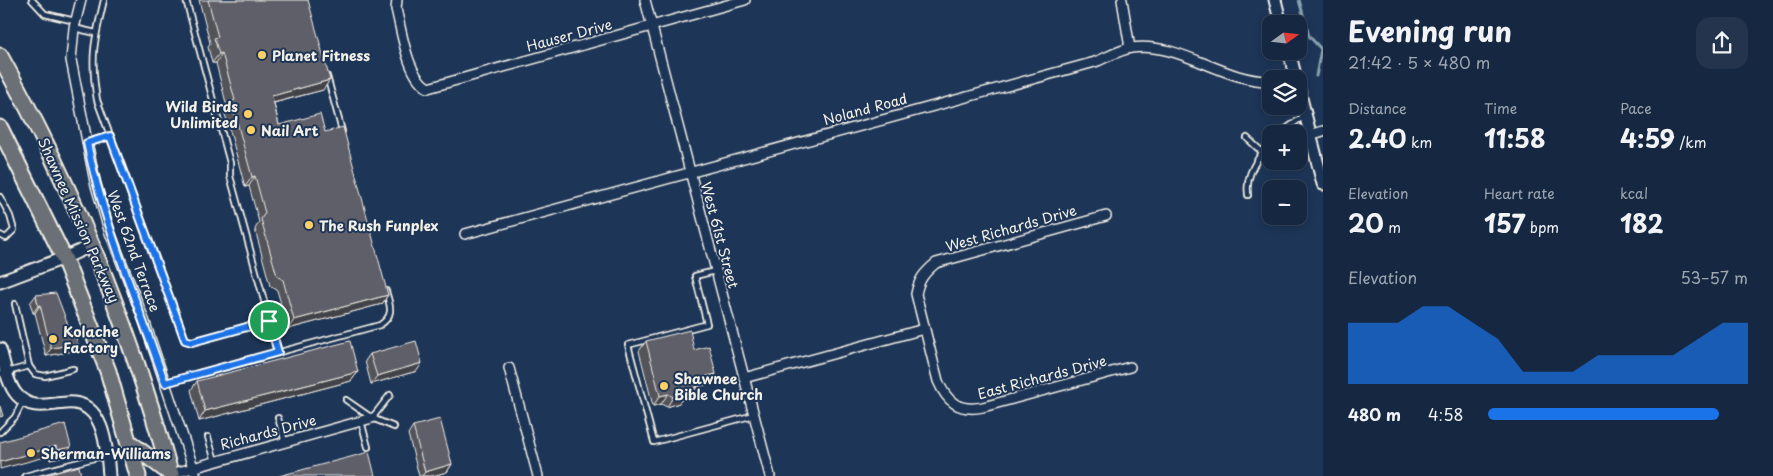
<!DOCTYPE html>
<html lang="en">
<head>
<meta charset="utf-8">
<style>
  body { margin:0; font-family:"Playpen Sans",sans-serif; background:#23344c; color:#f1f3f6; height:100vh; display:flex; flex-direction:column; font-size:19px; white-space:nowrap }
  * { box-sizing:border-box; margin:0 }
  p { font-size:16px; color:#9ea6b1 }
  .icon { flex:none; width:28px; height:28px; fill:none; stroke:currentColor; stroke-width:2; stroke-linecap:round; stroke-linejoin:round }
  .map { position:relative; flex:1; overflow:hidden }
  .drawer { display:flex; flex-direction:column; background:#162841; width:450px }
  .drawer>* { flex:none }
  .needle { width:32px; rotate:75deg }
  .tools { position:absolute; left:1262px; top:15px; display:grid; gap:10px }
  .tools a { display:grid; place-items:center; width:45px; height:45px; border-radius:10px; background:#162841; box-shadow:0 2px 8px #0003,0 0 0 1px #35445a; font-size:25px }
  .pin { position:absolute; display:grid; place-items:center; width:42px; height:42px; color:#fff; margin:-21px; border:2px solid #fff; border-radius:50%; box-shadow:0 1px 5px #0007 }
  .round { display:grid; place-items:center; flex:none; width:52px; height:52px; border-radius:15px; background:#23344c }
  .head { display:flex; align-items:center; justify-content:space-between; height:85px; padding:0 25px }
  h1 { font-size:28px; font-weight:700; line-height:38px }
  .figures { display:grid; grid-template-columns:repeat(3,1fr); gap:8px; height:85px; padding:5px 25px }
  .figures div { display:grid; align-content:center }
  .figures b { font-size:25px; font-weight:700 }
  .figures small { font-size:14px; font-weight:400 }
  .figures p { font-size:14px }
  .chart { height:140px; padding:10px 25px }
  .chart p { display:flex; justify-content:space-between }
  .chart svg { width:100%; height:90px; margin-top:5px; fill:#1a73e8; opacity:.7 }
  ul { padding:0 25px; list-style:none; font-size:16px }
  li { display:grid; grid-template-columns:80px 60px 1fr; align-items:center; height:38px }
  li i { height:12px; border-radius:6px; background:#1a73e8 }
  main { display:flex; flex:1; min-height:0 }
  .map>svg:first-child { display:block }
</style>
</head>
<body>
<main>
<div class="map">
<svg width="1323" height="476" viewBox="0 0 1323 476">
  <rect width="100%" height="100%" fill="#1d3557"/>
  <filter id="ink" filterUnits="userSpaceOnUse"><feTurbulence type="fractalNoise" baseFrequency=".02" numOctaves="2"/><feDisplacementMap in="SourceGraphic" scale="10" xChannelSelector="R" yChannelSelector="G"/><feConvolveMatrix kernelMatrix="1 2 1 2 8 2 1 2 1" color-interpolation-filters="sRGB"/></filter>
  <g filter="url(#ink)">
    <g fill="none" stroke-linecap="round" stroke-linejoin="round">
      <!-- stream -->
      <path stroke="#89a2ae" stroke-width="3" d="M1299 0 1309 36 1321 49 1316 76"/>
      <!-- lane casing -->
      <g stroke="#f4f1e8" stroke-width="8">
        <g id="lane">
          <path d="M32 0 45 14 75 21"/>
          <path d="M104 0C94 41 90 58 97 100L185 340 191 342 269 321"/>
          <path d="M186 0 230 163V176L278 352"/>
          <path d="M74 28 96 33"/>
          <path d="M327 76 342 131"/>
          <path d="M1279 134 1304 116"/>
          <path d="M1247 138 1262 152"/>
          <path d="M87 143 110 136"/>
          <path d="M1248 195C1245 174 1258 157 1271 142"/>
          <path d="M0 197 10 216 14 230 6 238 0 235"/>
          <path d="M715 271 695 276 707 324 628 345 654 442 754 415"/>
          <path d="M15 304 29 366"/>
          <path d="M0 374 29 366 35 374 45 376 73 369"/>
          <path d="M165 383 380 325C395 315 390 306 386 291"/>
          <path d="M346 400 372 418 394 427"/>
          <path d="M278 418 285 442"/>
          <path d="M372 418 390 395"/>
          <path d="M361 421 368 447"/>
          <path d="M0 432 15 417 23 401"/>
          <path d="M208 437 215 461"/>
          <path d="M25 476 106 455"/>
        </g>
      </g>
      <!-- street casing -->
      <g stroke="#f4f1e8" stroke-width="12">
        <g id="street">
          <path d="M81 0 74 28 71 60 95 182 109 230 144 320 196 476"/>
          <path d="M397 0 396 9C402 32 407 76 428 88L745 0"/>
          <path d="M645 0 770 476"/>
          <path d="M1122 0 1130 48"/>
          <path d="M1310 135 1323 131"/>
          <path d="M1106 216 936 263C924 273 919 279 916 294L938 381C947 402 959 412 983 407L1130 367"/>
          <path d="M465 234 1095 62C1106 58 1119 50 1131 48 1180 41 1223 82 1271 81"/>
          <path d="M509 368 538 476"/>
          <path d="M744 378 924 329"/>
          <path d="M171 474 372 418"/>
        </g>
      </g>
      <!-- secondary casing -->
      <g stroke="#f4f1e8" stroke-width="15">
        <g id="secondary">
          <path d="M1275 0 1281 24"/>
          <path d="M1289 51 1296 79"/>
          <path d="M1299 90 1323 184"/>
          <path d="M0 282 64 258 93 245"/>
          <path d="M0 349C4 362 7 384 17 395 32 411 47 404 66 403 105 399 107 450 109 476"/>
        </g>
      </g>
      <!-- highway casing -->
      <g stroke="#f4f1e8" stroke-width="19">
        <g id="highway">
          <path d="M0 56C74 189 131 330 171 476"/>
          <path d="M0 128 64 258 108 371 138 476"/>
          <path d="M130 443 171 474"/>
        </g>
      </g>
      <!-- lane -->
      <use href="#lane" stroke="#1d3557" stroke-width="4.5"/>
      <!-- street -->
      <use href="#street" stroke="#1d3557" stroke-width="9"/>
      <!-- secondary -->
      <use href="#secondary" stroke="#1d3557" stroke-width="11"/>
      <!-- highway -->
      <use href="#highway" stroke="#6b7074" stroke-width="15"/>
    </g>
    <!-- wall -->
    <g fill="#52525a" stroke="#f4f1e8">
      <path d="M199 0H308L323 90 274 103 279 125 325 132 388 295 382 304 288 329 277 290 270 286 255 229 259 222 249 186 245 187 230 131 224 111 227 107 216 63H212L208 47 210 43Z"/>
      <path d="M36 295 70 330 78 344 73 351 46 356 35 313H33L30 303Z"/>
      <path d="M646 341 716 374 709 384 697 387 690 397 683 398 679 403 667 407 661 404 653 406 639 351Z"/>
      <path d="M370 354 417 371 371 384 365 361Z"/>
      <path d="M358 372 351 381 199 421 191 390 197 381Z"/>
      <path d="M65 424 64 457 50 460 49 456Z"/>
      <path d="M413 426 452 464 447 472 432 476H419L408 434Z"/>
    </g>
    <!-- shaded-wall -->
    <g fill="#42424a" stroke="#f4f1e8">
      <path d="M222 53 216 63H212L219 54Z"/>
      <path d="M330 80 323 90 265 105 272 96Z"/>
      <path d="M255 176 249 186 245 187 252 177Z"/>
      <path d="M388 295 382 304 288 329 294 320Z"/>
      <path d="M40 305 35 313H33L38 306Z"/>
      <path d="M78 344 73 351 46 356 51 348Z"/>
      <path d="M422 363 417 371 371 384 377 376Z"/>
      <path d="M358 372 351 381 199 421 205 411Z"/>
      <path d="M716 374 709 384 688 389 695 379Z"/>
      <path d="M697 387 690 397 683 398 679 403 667 407 673 397 690 389Z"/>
      <path d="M668 394 661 404 653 406 660 396Z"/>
      <path d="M56 446 49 456 0 469V462Z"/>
      <path d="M71 447 64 457 50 460 57 450Z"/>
      <path d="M452 464 447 472 432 476H422L425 472Z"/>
    </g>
    <!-- building -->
    <g fill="#5f5f69" stroke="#f4f1e8">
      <path d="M208 0H308L330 80 272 96 279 125 320 114 325 132 343 127 388 295 294 320 283 280 277 276 261 219 265 213 255 176 252 177 237 122 231 102 235 100 222 53 219 54 214 38 218 37Z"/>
      <path d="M56 293 70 330 72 334 75 333 78 344 51 348 40 305 38 306 36 295Z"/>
      <path d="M690 330 694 350 709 346 716 374 695 379 697 387 690 389 686 394 673 397 668 394 660 396 646 341Z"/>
      <path d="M350 341 358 372 205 411 197 381Z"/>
      <path d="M416 341 422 363 377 376 370 354Z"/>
      <path d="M0 406 3 416 0 417Z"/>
      <path d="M440 419 452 464 425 472 413 426Z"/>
      <path d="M65 424 71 447 57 450 56 446 0 462V442Z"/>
      <path d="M369 452 375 476H279Z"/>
      <path d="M79 466 81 476H43Z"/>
    </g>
  </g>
  <g fill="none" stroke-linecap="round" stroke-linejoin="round" filter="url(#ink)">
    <!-- route casing -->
    <g stroke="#fff" stroke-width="10">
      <path id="route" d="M110 136 185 340 192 342 269 321 278 352 165 383C138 303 104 226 87 143Z"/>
    </g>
    <!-- route -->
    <use href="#route" stroke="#1a73e8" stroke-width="6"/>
  </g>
  <!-- markers -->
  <g fill="#ffd166" stroke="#1d3557" stroke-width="2">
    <circle cx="262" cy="55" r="5"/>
    <circle cx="248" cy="114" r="5"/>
    <circle cx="251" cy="130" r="5"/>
    <circle cx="309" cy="225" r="5"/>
    <circle cx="53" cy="339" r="5"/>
    <circle cx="664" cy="386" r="5"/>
    <circle cx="31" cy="453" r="5"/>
  </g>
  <g text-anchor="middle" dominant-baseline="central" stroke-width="4" stroke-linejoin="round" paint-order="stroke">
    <!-- street labels -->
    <g font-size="14" fill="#f4f1e8" stroke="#1d3557">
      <text transform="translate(569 35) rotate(-15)">Hauser Drive</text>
      <text transform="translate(865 109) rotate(-15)">Noland Road</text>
      <text transform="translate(79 220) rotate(66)">Shawnee Mission Parkway</text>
      <text transform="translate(1011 228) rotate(-16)">West Richards Drive</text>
      <text transform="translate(720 235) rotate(75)">West 61st Street</text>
      <text transform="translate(134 251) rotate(70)">West 62nd Terrace</text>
      <text transform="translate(1042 377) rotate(-15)">East Richards Drive</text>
      <text transform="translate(268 432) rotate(-15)">Richards Drive</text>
    </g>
    <!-- poi labels -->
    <g font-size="14" font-weight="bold" fill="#f4f1e8" stroke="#1d3557" text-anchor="start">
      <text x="272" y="55">Planet Fitness</text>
      <text x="238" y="106" text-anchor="end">Wild Birds<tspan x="238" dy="16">Unlimited</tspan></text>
      <text x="261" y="130">Nail Art</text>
      <text x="319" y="225">The Rush Funplex</text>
      <text x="63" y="331">Kolache<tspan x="63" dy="16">Factory</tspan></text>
      <text x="674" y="378">Shawnee<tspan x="674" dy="16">Bible Church</tspan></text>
      <text x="41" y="453">Sherman-Williams</text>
    </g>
  </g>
</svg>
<div class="tools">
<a><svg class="needle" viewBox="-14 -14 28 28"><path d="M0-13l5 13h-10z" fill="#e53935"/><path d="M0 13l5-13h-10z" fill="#9ea6b1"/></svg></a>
<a><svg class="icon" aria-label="layers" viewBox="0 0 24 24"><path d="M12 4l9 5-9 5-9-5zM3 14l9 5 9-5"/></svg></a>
<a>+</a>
<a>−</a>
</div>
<div class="pin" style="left:269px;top:321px;background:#1e9e55"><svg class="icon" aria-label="arrive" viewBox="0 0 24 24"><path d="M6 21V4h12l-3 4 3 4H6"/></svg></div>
</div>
<section class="drawer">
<div class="head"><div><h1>Evening run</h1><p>21:42 · 5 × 480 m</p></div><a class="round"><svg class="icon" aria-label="share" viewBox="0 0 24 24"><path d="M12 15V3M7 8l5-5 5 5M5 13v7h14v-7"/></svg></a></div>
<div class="figures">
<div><p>Distance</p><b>2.40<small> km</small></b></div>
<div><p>Time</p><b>11:58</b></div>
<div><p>Pace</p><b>4:59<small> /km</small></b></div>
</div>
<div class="figures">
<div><p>Elevation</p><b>20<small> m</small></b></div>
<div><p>Heart rate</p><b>157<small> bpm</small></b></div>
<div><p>kcal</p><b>182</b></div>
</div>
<div class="chart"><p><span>Elevation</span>53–57 m</p>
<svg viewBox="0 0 160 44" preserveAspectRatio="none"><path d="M0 44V14L10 14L20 14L30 6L40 6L50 14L60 22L70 38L80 38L90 38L100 30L110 30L120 30L130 30L140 22L150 14L160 14V44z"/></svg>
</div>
<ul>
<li><b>480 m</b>4:58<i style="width:89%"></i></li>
</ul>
</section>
</main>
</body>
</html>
